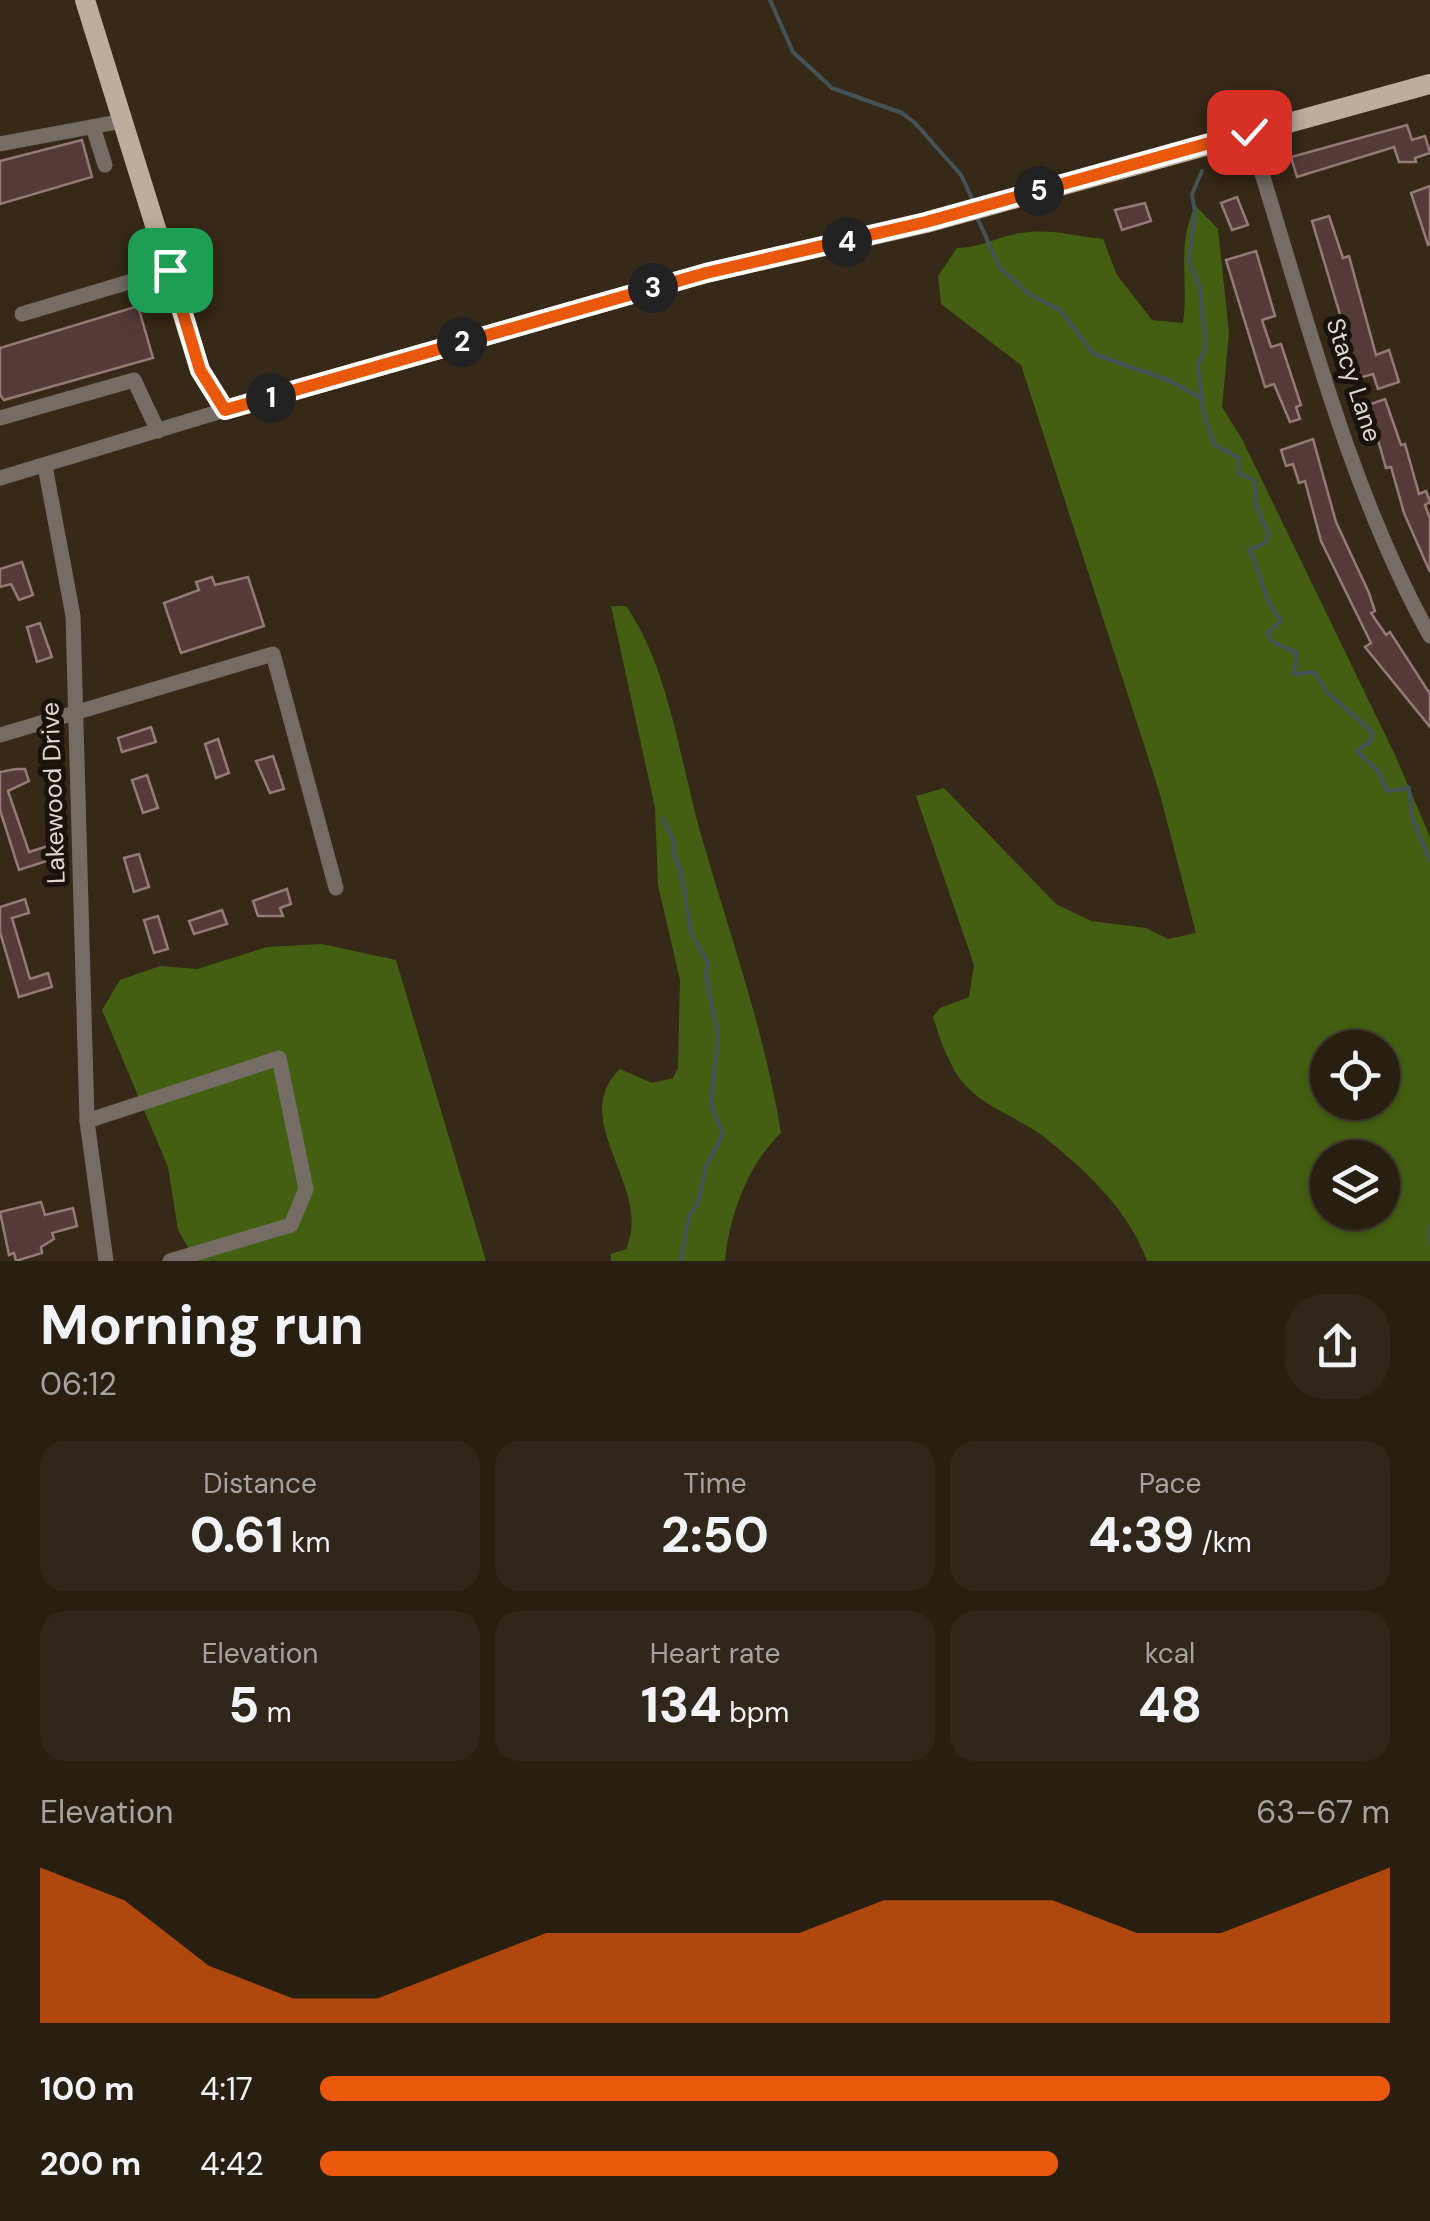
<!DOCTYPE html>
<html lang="en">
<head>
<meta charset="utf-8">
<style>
  body { margin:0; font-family:"DM Sans",sans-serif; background:#30271a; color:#f1f3f6; height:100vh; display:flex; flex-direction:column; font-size:38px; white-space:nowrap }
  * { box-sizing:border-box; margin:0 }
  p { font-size:32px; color:#a5a29f }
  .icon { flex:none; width:55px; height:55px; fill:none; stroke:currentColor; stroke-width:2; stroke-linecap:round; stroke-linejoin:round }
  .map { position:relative; height:1261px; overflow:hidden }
  .panel { display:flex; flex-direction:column; background:#281f11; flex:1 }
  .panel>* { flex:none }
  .buttons { position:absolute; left:1310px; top:1030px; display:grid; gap:20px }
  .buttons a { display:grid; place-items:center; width:90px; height:90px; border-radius:50%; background:#281f11; box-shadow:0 2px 8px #0004,0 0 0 2px #443d31; font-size:50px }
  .pin { position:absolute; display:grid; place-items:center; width:85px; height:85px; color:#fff; margin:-42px; border-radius:20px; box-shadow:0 5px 15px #0006 }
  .km { position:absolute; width:50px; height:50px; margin:-25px; border-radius:50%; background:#222; color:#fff; font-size:28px; line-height:50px; text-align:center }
  .round { display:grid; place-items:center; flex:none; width:105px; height:105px; border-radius:40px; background:#30271a }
  .head { display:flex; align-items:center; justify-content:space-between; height:170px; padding:0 40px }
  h1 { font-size:55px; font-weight:700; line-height:75px }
  .stats { display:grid; grid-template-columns:repeat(3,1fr); gap:15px; height:170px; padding:10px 40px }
  .stats div { display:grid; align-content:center; border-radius:25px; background:#30271a; text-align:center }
  .stats b { font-size:50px; font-weight:700 }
  .stats small { font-size:28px; font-weight:400 }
  .stats p { font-size:28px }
  .chart { height:280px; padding:20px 40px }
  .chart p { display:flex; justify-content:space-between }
  .chart svg { width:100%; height:180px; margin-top:10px; fill:#ea580c; opacity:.7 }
  ul { padding:0 40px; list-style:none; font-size:32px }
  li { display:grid; grid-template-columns:160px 120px 1fr; align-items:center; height:75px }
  li i { height:25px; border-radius:12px; background:#ea580c }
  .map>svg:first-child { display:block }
</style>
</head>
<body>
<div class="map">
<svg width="1430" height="1261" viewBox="0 0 1430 1261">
  <rect width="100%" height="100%" fill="#362917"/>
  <!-- forest -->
  <g fill="#435f12" fill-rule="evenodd">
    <path d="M1195 205 1218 229 1229 333 1222 407 1242 439 1396 757 1430 837V1261H1147C1130 1212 1085 1169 1044 1137 1021 1119 987 1108 966 1086 950 1069 940 1039 933 1017L940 1008 969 997 974 965 916 796 944 788 1056 904 1091 921 1146 928 1168 939 1196 933 1159 791 1021 365 941 304 938 276 957 248C981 248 998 236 1021 233 1048 228 1076 236 1103 239L1117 275 1152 320 1183 323C1189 276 1176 251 1195 205ZM1328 1048H1382V1102H1328ZM1328 1158H1382V1212H1328Z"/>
    <path d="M611 606H626C671 670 681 770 704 845 732 941 765 1034 781 1133 748 1164 729 1216 725 1261H611V1254L626 1249C654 1187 566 1121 620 1069L652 1083 673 1078 678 1068 680 980 658 885 655 808Z"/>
    <path d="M322 944 396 960 486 1261H196L178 1230 168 1167 102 1010 120 980 160 966 197 969 267 947Z"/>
  </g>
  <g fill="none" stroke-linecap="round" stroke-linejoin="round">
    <!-- stream -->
    <g stroke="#445358" stroke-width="4">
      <path d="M770 0 793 52 832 88 902 113 915 123 961 175 973 201"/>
      <path d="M1202 171 1192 194 1195 213 1189 261 1200 287 1206 347 1198 365 1203 410 1214 444 1239 458V473L1255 481 1256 506 1268 533 1266 542 1249 550C1264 575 1259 593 1281 621L1267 633 1273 642 1297 653 1294 674 1314 672 1327 692 1372 732 1371 741 1357 751 1379 772 1387 791 1409 788 1412 817 1430 861"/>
      <path d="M976 215 1000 268 1029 294 1060 310 1094 354 1168 380 1201 398"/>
      <path d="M663 818 675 844 673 853 681 871 691 933 708 963 706 976 718 1035 711 1104 723 1134 706 1166 698 1203 689 1216 681 1261"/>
      <path d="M1430 1226V1243"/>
    </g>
  </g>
  <!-- building -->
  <g fill="#543b3a" stroke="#967a78" stroke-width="2.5">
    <path d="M1407 125 1412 140 1425 136 1430 153 1415 158 1416 162H1399L1394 147 1297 177 1291 157Z"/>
    <path d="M82 140 92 177 0 204V161Z"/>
    <path d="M1430 186V244L1428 245 1411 193Z"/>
    <path d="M1237 197 1248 225 1232 230 1221 203Z"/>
    <path d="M1145 203 1151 221 1122 230 1115 210Z"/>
    <path d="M1329 216 1343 258 1349 256 1376 355 1389 350 1399 382 1378 389 1373 374 1359 378 1312 221Z"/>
    <path d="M1256 251 1275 316 1262 320 1271 347 1281 344 1301 405 1296 407 1300 419 1290 422 1274 384 1265 387 1226 260Z"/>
    <path d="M138 306 153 358 4 400 0 395V348Z"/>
    <path d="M1385 399 1401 445 1405 444 1419 494 1426 491 1430 502 1425 505 1430 519V572L1404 513 1391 467 1386 468 1368 405Z"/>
    <path d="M1313 439 1336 522 1369 593 1375 611 1371 613 1386 635 1390 632 1430 694V727L1365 647 1371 643 1321 541 1305 481 1299 483 1293 464 1286 466 1281 450Z"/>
    <path d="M22 562 33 595 19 600 11 584 0 587V569Z"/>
    <path d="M212 577 215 585 248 577 264 626 181 653 164 603 199 590 196 582Z"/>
    <path d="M40 623 52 657 37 662 27 627Z"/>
    <path d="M151 727 156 742 122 752 118 738Z"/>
    <path d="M218 739 229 773 216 778 205 744Z"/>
    <path d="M273 756 284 789 270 793 256 761Z"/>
    <path d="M16 769H25L29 781 8 791 29 852 48 846 53 859 19 870 0 810V772Z"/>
    <path d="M147 775 158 808 143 813 132 780Z"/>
    <path d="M139 854 149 887 134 892 124 858Z"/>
    <path d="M287 889 291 904 280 908 283 916H258L253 901Z"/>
    <path d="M25 899 29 913 12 918 23 955 30 979 48 973 52 987 19 997 0 932V907Z"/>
    <path d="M222 910 227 924 194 934 189 921Z"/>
    <path d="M158 916 168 949 154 953 144 920Z"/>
    <path d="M41 1202 45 1215 73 1208 77 1226 52 1233 54 1239 41 1247 42 1253 16 1261 14 1253 9 1255 0 1212Z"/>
  </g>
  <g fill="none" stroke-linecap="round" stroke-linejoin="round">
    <!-- minor -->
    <g stroke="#756d65" stroke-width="15">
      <path d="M93 127 105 165"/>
      <path d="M1249 132C1303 301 1344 480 1430 636"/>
      <path d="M0 144 123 121"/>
      <path d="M22 314 169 270"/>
      <path d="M0 418 134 380 158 431"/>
      <path d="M45 466 73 616 87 1121"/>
      <path d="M0 478 225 410"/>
      <path d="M0 735 273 654 336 888"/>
      <path d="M106 1261 87 1121 279 1058 306 1189 291 1225 170 1261"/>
    </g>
    <!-- major -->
    <path stroke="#bead9c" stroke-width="20" d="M85 0 200 370 225 410 706 273 926 223 1430 84"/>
  </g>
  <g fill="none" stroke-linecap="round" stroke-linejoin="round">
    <!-- route casing -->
    <g stroke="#fff" stroke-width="20">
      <path id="route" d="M170 270 200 370 225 410 706 273 926 222 1249 132"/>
    </g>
    <!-- route -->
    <use href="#route" stroke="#ea580c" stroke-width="12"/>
  </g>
  <g text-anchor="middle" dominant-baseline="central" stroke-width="10" stroke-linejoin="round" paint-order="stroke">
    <!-- street labels -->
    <g font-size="25" fill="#e2d9ce" stroke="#19130b">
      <text transform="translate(1354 380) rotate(72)">Stacy Lane</text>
      <text transform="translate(53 793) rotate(-92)">Lakewood Drive</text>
    </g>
  </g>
</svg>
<div class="buttons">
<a><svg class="icon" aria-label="locate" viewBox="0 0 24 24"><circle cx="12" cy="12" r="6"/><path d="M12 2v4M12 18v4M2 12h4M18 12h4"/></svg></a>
<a><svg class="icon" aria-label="layers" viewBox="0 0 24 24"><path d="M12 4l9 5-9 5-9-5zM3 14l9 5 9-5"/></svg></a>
</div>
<div class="pin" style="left:170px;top:270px;background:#1e9e55"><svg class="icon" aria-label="arrive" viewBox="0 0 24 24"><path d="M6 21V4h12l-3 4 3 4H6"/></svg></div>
<div class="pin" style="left:1249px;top:132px;background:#d93025"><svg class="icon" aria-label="check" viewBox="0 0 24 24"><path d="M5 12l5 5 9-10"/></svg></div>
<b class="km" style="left:271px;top:398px">1</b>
<b class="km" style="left:462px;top:342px">2</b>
<b class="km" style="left:653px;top:288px">3</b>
<b class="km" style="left:847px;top:242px">4</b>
<b class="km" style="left:1039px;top:191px">5</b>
</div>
<section class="panel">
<div class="head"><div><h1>Morning run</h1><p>06:12</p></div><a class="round"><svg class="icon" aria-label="share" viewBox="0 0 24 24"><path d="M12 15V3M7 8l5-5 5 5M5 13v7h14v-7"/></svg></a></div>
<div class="stats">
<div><p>Distance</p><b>0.61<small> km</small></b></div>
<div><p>Time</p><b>2:50</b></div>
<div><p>Pace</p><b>4:39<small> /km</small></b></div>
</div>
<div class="stats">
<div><p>Elevation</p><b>5<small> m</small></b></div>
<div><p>Heart rate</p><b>134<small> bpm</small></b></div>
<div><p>kcal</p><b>48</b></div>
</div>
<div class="chart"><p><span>Elevation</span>63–67 m</p>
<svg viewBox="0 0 160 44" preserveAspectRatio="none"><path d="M0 44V6L10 14L20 30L30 38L40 38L50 30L60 22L70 22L80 22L90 22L100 14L110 14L120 14L130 22L140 22L150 14L160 6V44z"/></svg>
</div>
<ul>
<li><b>100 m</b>4:17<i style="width:100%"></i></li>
<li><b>200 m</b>4:42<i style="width:69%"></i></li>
</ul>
</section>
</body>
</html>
